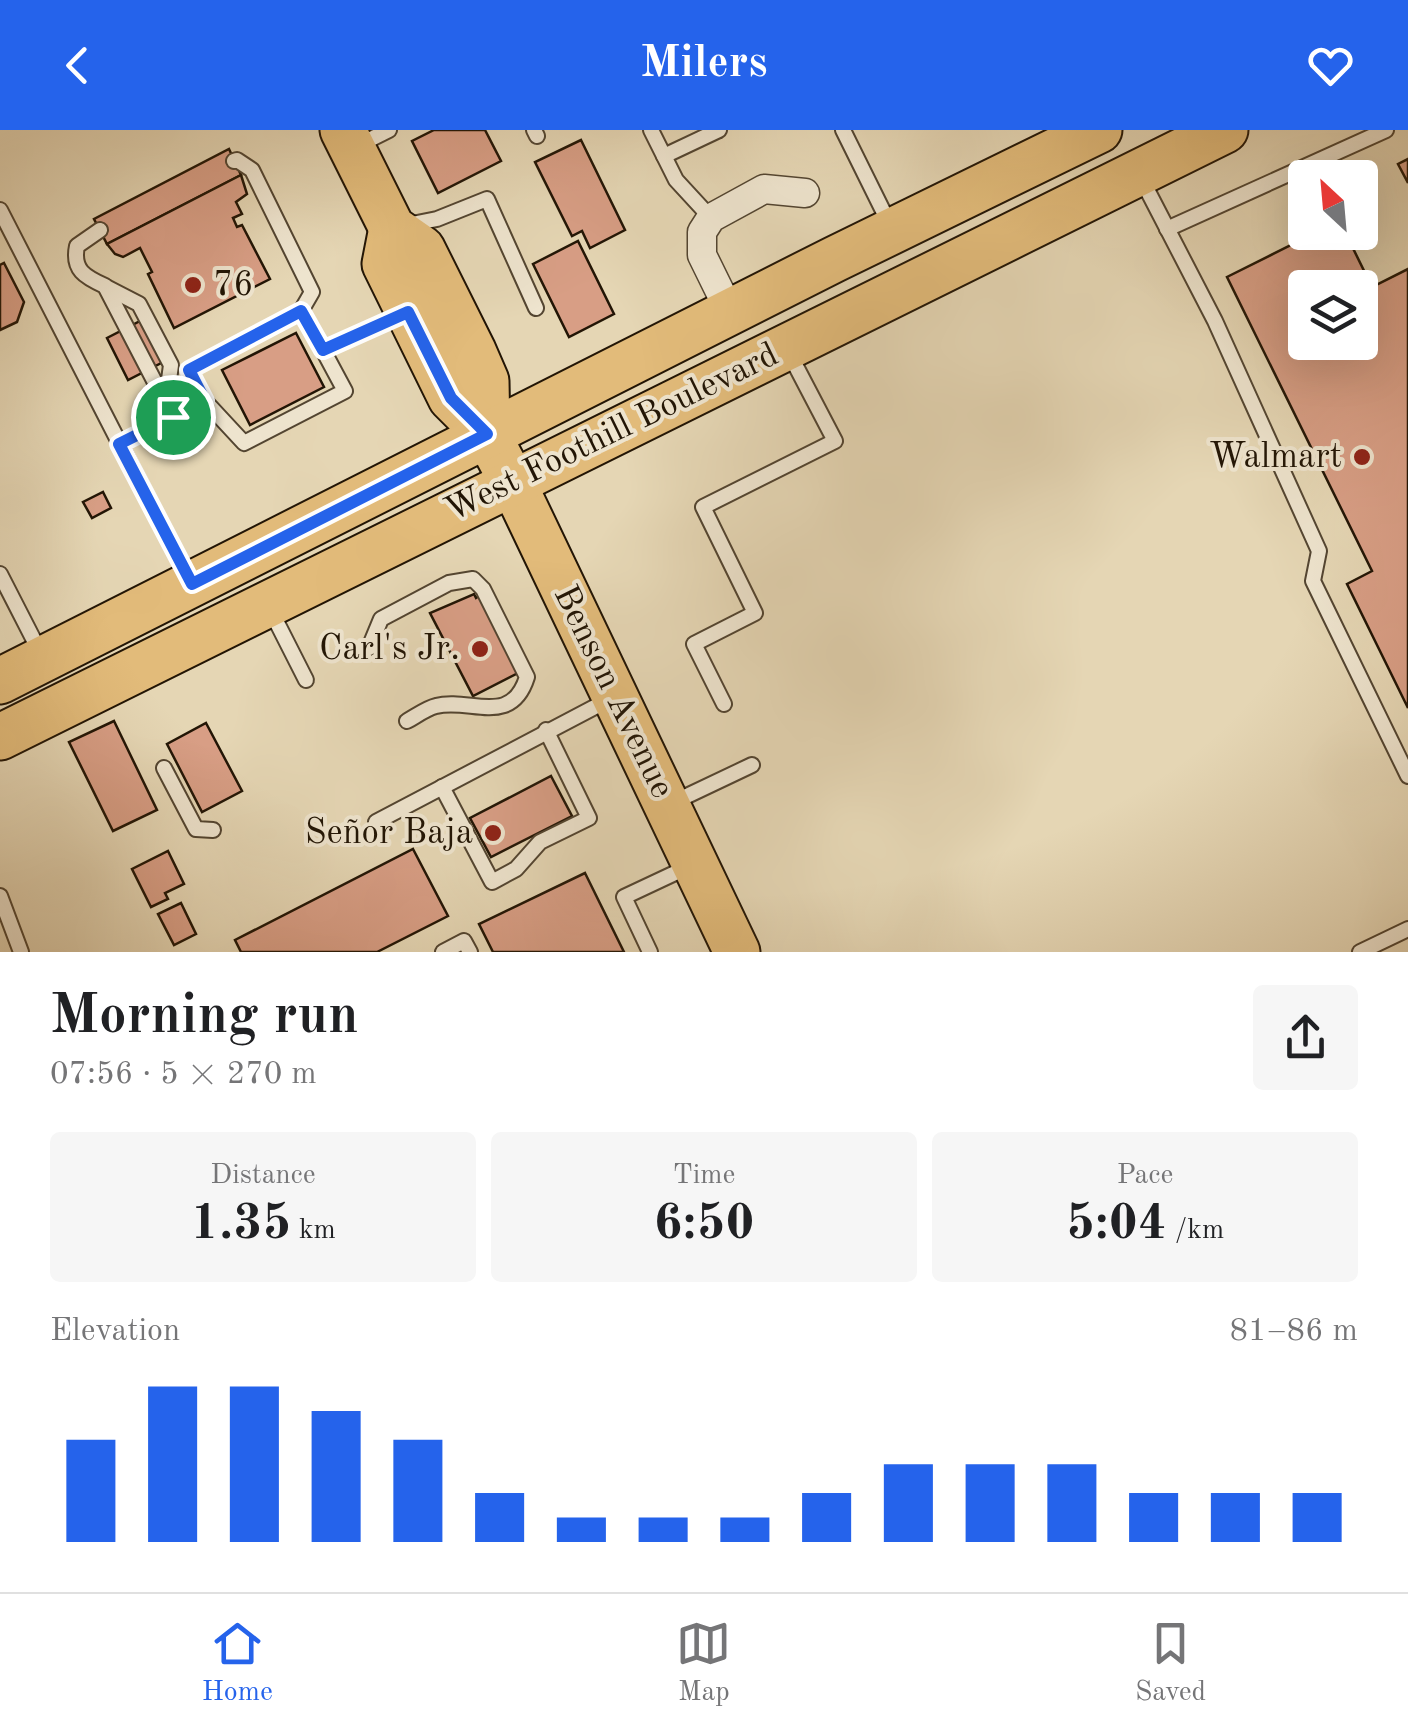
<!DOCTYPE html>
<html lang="en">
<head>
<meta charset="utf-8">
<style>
  body { margin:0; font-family:"Old Standard TT",serif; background:#f6f6f6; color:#202124; height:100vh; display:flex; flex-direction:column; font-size:38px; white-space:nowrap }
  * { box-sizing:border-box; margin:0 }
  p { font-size:32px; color:#757577 }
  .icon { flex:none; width:55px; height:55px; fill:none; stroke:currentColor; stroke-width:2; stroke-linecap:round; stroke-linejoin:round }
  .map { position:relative; height:822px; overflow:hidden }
  .side { display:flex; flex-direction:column; background:#fff; flex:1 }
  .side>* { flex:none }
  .needle { width:65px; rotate:334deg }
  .controls { position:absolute; left:1288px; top:30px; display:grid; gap:20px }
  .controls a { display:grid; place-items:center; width:90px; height:90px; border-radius:10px; background:#fff; box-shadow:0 10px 40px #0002; font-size:50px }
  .pin { position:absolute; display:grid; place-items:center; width:85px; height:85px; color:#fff; margin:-42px; border:5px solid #fff; border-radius:50%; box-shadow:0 2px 10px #0007 }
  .round { display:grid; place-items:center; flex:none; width:105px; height:105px; border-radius:10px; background:#f6f6f6 }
  .overview { display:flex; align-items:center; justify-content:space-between; height:170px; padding:0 50px }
  h1 { font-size:55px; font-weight:800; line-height:75px }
  .figures { display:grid; grid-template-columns:repeat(3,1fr); gap:15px; height:170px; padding:10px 50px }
  .figures div { display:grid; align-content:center; border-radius:10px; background:#f6f6f6; text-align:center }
  .figures b { font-size:50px; font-weight:800 }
  .figures small { font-size:28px; font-weight:400 }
  .figures p { font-size:28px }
  .chart { height:280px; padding:20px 50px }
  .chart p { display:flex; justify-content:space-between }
  .chart svg { width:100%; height:180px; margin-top:10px; stroke:#2563eb; stroke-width:6 }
  header { display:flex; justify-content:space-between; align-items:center; height:130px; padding:0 50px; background:#2563eb; color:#fff; font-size:45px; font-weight:800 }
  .tab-bar { display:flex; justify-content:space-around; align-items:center; height:140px; border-top:2px solid #e0e0e0; background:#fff; font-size:28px; color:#757577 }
  .tab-bar a { display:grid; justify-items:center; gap:5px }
  .tab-bar .on { color:#2563eb }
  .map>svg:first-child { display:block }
</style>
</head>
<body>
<header><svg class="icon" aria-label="back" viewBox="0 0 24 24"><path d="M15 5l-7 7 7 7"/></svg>Milers<svg class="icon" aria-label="heart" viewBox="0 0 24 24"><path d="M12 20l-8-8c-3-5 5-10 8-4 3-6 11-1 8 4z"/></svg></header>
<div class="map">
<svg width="1408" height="822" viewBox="0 0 1408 822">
  <rect width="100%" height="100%" fill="#e5d6b4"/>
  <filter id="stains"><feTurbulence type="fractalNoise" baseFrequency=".002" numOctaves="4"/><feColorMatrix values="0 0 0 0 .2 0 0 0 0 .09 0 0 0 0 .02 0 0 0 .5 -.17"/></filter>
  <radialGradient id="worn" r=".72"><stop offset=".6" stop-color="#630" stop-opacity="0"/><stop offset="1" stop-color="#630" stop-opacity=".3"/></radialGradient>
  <!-- building -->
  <g fill="#d89e85" stroke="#221505" stroke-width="2.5" fill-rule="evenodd">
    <path d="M434 0H485L501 31 438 63 412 11Z"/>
    <path d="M581 10 625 100 590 118 582 101 572 106 535 32Z"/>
    <path d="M229 19 241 45 107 114 94 89Z"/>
    <path d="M1408 29V53L1398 34Z"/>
    <path d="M241 45 247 64 236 72 242 84 233 88 237 97 242 95 270 149 174 198 148 144 152 142 140 118 123 127 115 124 107 114Z"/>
    <path d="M1317 102H1345L1372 157 1408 139V578L1347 454 1372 441 1227 147ZM1305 158H1360V212H1305Z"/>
    <path d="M578 111 614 184 569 207 533 134Z"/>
    <path d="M4 133 24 172 17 192 0 200V135Z"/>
    <path d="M148 187 169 229 128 250 107 208Z"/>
    <path d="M296 203 324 257 250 295 222 240Z"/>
    <path d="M103 362 111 378 92 388 83 372Z"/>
    <path d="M474 464 476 468 479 466 522 541 473 566 430 483Z"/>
    <path d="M114 591 157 680 113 701 69 612Z"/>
    <path d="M206 593 242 661 202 682 167 614Z"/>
    <path d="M551 646 572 686 491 727 470 688Z"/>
    <path d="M413 719 448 786 377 822H241L235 810Z"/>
    <path d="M168 721 184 754 165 763 168 769 151 777 132 739Z"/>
    <path d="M585 743 624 822H493L479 794Z"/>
    <path d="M181 773 196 804 174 815 158 784Z"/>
  </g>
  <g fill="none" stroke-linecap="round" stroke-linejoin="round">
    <!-- lane casing -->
    <g stroke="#534531" stroke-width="18">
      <g id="lane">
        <path d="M534 0 537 6"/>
        <path d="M651 0 676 50 711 88"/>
        <path d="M843 0 890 95"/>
        <path d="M357 16 389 0"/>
        <path d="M664 26 719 0"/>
        <path d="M234 31 237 30 252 40 312 162 301 181"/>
        <path d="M1141 48 1215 191 1319 421 1313 451 1408 646"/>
        <path d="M0 80 189 449"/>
        <path d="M407 95 437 89 487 69 536 178"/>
        <path d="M1167 99 1386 0"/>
        <path d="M100 100 77 116C72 140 85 147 105 156L173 287"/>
        <path d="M106 157 139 174 171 235 166 272"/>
        <path d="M205 271 244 313 345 261 323 220"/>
        <path d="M119 314 205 271 189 240 301 181 323 220 403 184"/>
        <path d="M0 444 41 524"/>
        <path d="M270 479 306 550"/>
        <path d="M369 518 381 489 449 453 473 449 483 459 527 547C511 598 470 567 436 576 427 578 416 586 407 591"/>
        <path d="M724 574 694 514 755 483 703 377 835 311 789 223"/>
        <path d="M164 638 196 699 213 700"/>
        <path d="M442 657 492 752 516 739 540 712 589 688 546 600"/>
        <path d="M672 673 752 635"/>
        <path d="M376 692 610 569"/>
        <path d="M0 766 21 822"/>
        <path d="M443 822 464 811 470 822"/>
        <path d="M650 822 624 767 690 736"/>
        <path d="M1360 822 1408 799"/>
      </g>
    </g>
    <!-- street casing -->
    <g stroke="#534531" stroke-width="31">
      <path id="street" d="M730 182 702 125V102L711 88 764 59 805 63"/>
    </g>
    <!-- primary casing -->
    <g stroke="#221505" stroke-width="49">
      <g id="primary">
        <path d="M343 0 392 98 422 119 473 221 486 251 487 304"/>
        <path d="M392 98 385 134 451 268 487 304 512 351 737 822"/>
        <path d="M0 551 835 129 1099 0"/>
        <path d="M0 607 1225 0"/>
      </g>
    </g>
    <!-- lane -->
    <use href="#lane" stroke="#eee4ce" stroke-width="14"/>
    <!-- street -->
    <use href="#street" stroke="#eee4ce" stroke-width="28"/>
    <!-- primary -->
    <use href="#primary" stroke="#e2bb7a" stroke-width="45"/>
  </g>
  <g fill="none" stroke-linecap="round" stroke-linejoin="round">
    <!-- route casing -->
    <g stroke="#fff" stroke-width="20">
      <path id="route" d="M301 181 323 220 408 182 451 268 487 304 192 454 119 314 205 271 189 240Z"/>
    </g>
    <!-- route -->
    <use href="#route" stroke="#2563eb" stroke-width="12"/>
  </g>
  <!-- markers -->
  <g fill="#8f2418" stroke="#eee4ce" stroke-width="4">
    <circle cx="193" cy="155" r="10"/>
    <circle cx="1362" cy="327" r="10"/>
    <circle cx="480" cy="519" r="10"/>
    <circle cx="493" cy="703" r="10"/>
  </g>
  <g text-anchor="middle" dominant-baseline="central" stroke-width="8" stroke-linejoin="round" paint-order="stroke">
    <!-- poi labels -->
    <g font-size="35" fill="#221505" stroke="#eee4ce" text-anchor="end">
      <text x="213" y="155" text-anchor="start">76</text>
      <text x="1342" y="327">Walmart</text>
      <text x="460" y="519">Carl's Jr.</text>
      <text x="473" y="703">Señor Baja</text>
    </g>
    <!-- street labels -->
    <g font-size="35" fill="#221505" stroke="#eee4ce">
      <text transform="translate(612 303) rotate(-26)">West Foothill Boulevard</text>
      <text transform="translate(613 562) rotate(64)">Benson Avenue</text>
    </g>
  </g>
  <rect width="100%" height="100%" filter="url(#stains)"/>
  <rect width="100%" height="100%" fill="url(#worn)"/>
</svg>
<div class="controls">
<a><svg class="needle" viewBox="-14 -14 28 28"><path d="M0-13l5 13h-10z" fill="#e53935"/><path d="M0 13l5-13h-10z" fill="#757577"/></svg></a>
<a><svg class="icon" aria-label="layers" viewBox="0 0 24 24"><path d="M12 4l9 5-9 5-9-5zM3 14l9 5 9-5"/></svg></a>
</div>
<div class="pin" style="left:173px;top:287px;background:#1e9e55"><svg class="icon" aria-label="arrive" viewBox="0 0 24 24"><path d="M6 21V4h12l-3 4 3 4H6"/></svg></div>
</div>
<section class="side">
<div class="overview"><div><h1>Morning run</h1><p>07:56 · 5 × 270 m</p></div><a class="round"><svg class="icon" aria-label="share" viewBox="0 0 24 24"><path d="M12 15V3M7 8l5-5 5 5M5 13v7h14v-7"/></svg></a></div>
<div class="figures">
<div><p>Distance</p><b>1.35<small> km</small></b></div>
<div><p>Time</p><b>6:50</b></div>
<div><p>Pace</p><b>5:04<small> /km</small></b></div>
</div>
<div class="chart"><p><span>Elevation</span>81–86 m</p>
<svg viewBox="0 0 160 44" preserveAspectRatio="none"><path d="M5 44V19M15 44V6M25 44V6M35 44V12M45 44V19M55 44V32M65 44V38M75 44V38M85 44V38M95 44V32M105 44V25M115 44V25M125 44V25M135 44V32M145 44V32M155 44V32"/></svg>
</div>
</section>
<nav class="tab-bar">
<a class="on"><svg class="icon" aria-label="home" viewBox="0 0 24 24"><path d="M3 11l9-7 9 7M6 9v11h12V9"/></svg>Home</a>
<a><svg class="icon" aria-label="map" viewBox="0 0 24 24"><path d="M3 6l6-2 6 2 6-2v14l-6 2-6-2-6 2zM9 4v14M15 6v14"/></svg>Map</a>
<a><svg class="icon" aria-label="saved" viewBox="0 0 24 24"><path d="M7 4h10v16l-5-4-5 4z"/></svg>Saved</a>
</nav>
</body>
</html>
